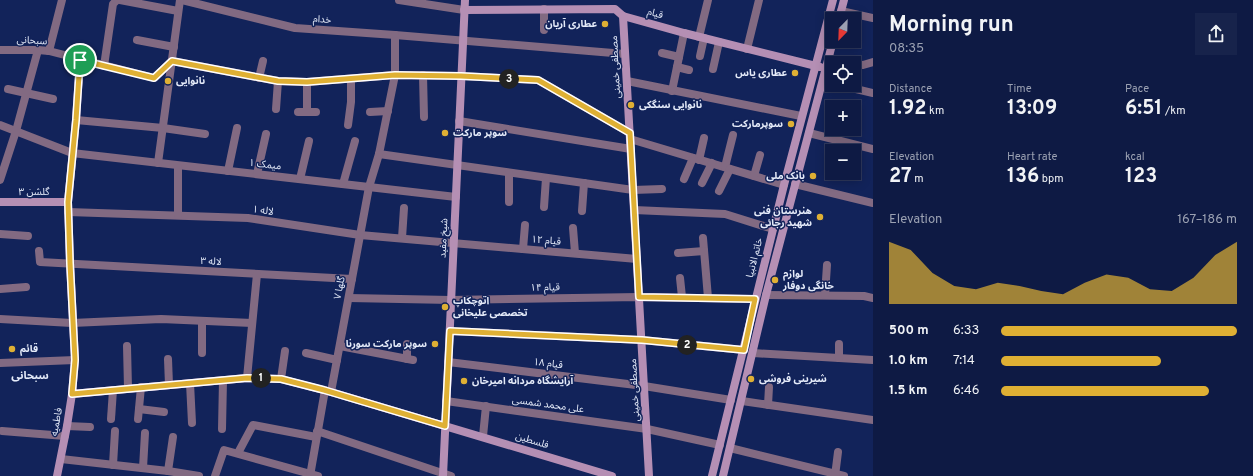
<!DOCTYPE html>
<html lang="en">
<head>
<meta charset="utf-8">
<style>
  body { margin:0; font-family:Overpass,"Noto Sans Arabic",sans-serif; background:#17234b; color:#f1f3f6; height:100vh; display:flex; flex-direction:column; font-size:15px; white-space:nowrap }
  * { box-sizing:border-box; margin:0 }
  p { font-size:13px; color:#9ba1b2 }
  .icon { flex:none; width:22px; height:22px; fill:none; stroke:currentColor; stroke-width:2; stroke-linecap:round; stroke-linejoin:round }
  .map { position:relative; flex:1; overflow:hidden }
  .drawer { display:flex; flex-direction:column; background:#0e1a44; width:380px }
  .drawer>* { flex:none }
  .needle { width:26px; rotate:203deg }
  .tools { position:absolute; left:825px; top:12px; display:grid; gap:8px }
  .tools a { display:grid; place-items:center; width:36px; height:36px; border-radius:0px; background:#0e1a44; box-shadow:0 2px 10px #0003,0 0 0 1px #2e385d; font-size:20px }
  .pin { position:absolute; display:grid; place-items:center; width:34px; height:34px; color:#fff; margin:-17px; border:2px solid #fff; border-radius:50%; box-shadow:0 1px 4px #0007 }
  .km { position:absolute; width:20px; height:20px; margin:-10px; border-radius:50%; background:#222; color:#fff; font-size:11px; line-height:20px; text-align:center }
  .round { display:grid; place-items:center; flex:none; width:42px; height:42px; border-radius:0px; background:#17234b }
  .summary { display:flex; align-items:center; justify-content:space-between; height:68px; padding:0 16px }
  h1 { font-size:22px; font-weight:700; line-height:30px }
  .metrics { display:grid; grid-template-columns:repeat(3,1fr); gap:6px; height:68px; padding:4px 16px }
  .metrics div { display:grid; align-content:center }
  .metrics b { font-size:20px; font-weight:700 }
  .metrics small { font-size:11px; font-weight:400 }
  .metrics p { font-size:11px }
  .chart { height:112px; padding:8px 16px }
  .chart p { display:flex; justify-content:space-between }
  .chart svg { width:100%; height:72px; margin-top:4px; fill:#dfb034; opacity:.7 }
  ul { padding:0 16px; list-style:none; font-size:13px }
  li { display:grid; grid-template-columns:64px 48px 1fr; align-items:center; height:30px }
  li i { height:10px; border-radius:5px; background:#dfb034 }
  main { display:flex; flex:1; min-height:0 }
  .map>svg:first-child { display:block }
</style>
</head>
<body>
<main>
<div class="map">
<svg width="873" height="476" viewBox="0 0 873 476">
  <rect width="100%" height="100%" fill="#12235a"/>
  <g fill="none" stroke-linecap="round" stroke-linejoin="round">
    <!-- street -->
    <g stroke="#826a82" stroke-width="8">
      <path d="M120 0 178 11"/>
      <path d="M182 0 295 28 395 35 625 54"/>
      <path d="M399 0 464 10"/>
      <path d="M544 9V30"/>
      <path d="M841 11 873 18"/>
      <path d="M699 37 708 0"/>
      <path d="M137 40 174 47"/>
      <path d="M747 49 759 0"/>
      <path d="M0 50H38L49 51 154 78 172 61 278 81 307 82 395 75 461 76 538 80 630 133"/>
      <path d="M49 51 62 0"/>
      <path d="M662 53 679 57"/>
      <path d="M700 56 704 38"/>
      <path d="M829 58 851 63"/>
      <path d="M854 64 863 65 873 62"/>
      <path d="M104 66 113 4 117 0"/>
      <path d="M677 67 689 70"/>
      <path d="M713 69 719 42"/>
      <path d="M423 75 424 117"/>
      <path d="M259 78 263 61"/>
      <path d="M627 81 801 116"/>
      <path d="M823 81 832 83"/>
      <path d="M307 82V112"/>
      <path d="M839 85 873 93"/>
      <path d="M8 89 53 99"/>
      <path d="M672 91 684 33"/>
      <path d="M276 109 278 81"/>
      <path d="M298 112H316"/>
      <path d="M370 112 388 111"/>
      <path d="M76 120 163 128 205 134"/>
      <path d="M459 121 631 149"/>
      <path d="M0 125 72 153 456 197"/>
      <path d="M348 125 351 102V79"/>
      <path d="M809 133 873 149"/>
      <path d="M630 139 784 185"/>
      <path d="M379 154 633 190 662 189"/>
      <path d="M699 160 704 138"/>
      <path d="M158 163 180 0"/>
      <path d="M725 167 733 135"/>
      <path d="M228 171 237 128"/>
      <path d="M509 173V202"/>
      <path d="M257 174 266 134"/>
      <path d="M754 176 760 155"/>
      <path d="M300 179 309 141"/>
      <path d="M684 179 693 158"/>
      <path d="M0 180 16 131 38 50"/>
      <path d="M702 183 712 163"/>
      <path d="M343 184 355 141"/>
      <path d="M795 184 873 203"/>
      <path d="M719 191 730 169"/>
      <path d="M544 207 546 178"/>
      <path d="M634 210 725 214 773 229"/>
      <path d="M582 211 584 183"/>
      <path d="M68 212 248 218 360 235 637 259"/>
      <path d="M178 215V168"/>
      <path d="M573 228 575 253"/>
      <path d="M0 234 28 236"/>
      <path d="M402 238 404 208"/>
      <path d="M703 238 708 298"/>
      <path d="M523 249 525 225"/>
      <path d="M39 251 40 262 352 279"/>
      <path d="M678 253 704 251"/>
      <path d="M680 278 682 297"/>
      <path d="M0 289 26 287"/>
      <path d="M766 295 864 296 873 298"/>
      <path d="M825 295 827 265"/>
      <path d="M349 298 451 300 639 297 755 299"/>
      <path d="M0 319 72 323 161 319 252 323"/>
      <path d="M202 321V353"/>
      <path d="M450 331 642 340 744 350"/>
      <path d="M127 346 128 388"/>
      <path d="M340 346 413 360"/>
      <path d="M306 353 337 360"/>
      <path d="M753 353 873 360"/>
      <path d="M839 358V344"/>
      <path d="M168 359 169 385"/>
      <path d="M407 359V344"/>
      <path d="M448 362 644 386 731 400"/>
      <path d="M0 363 75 360"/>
      <path d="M247 378 257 274"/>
      <path d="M281 379 285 351"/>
      <path d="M190 383 192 423"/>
      <path d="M331 392 369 187 379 154 395 75V35"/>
      <path d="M446 401 647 429 720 445"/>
      <path d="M742 401 873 420"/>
      <path d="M768 405 769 387"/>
      <path d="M139 409 164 412"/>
      <path d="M111 419 113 390"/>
      <path d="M138 419 141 387"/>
      <path d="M67 426 90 427"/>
      <path d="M222 429 223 380"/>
      <path d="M2 431 65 436"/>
      <path d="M317 431 451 476"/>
      <path d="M483 436 486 406"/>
      <path d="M730 448 844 476"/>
      <path d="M238 453 253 425 316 437"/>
      <path d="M61 459 168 471 199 476"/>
      <path d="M113 465 115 431"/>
      <path d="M143 468 145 433"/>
      <path d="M168 471 173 437"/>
      <path d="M215 476 224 450 318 476"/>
      <path d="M310 476 325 390"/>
      <path d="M835 476 838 452"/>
    </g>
    <!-- secondary -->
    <g stroke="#b58fb4" stroke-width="8">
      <path d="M464 10 615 9 623 16 684 33 820 67"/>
      <path d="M623 16 649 476"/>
      <path d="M839 19 844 0"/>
      <path d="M0 202H68"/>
      <path d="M72 394 247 378 281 379 331 392 612 476"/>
      <path d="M57 476 67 426 72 394 75 360 70 263 68 202 76 120 80 60"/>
      <path d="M443 476 465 0"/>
      <path d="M712 476 784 185 833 0"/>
      <path d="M723 476 766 295 833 41"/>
    </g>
  </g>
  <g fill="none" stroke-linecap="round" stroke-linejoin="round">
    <!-- route casing -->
    <g stroke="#fff" stroke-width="8">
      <path id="route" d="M80 60 154 78 172 61 278 81 307 82 395 75 461 76 538 80 630 133 639 297 755 299 744 350 642 340 450 331 445 426 324 390 281 379 247 378 72 394 75 360 70 263 68 202 76 120Z"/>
    </g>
    <!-- route -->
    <use href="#route" stroke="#dfb034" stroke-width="5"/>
  </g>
  <!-- markers -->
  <g fill="#dfb034" stroke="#12235a" stroke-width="1.5">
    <circle cx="605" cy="24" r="4"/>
    <circle cx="795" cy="73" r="4"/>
    <circle cx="168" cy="81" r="4"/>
    <circle cx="631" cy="105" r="4"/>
    <circle cx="791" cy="124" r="4"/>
    <circle cx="445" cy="133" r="4"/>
    <circle cx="813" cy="176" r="4"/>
    <circle cx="820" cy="217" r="4"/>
    <circle cx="775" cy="280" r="4"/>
    <circle cx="445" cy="307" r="4"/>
    <circle cx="435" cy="344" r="4"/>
    <circle cx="12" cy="349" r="4"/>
    <circle cx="751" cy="379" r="4"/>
    <circle cx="464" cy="381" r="4"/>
  </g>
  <g text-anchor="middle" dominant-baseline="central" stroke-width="3" stroke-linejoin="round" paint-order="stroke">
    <!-- street labels -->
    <g font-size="10" fill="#e5ebf9" stroke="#12235a">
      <text transform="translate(655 14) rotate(16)">قیام</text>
      <text transform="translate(322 20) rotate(4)">خدام</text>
      <text transform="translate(32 41) rotate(3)">سبحانی</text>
      <text transform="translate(616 67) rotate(-93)">مصطفی خمینی</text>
      <text transform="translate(265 165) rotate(7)">میمک ۱</text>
      <text x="34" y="192">گلشن ۳</text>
      <text transform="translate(263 211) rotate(8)">لاله ۱</text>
      <text transform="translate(444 238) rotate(-87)">شیخ مفید</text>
      <text transform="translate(546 241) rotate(5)">قیام ۱۲</text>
      <text transform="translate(755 258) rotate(-76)">خاتم الانبیا</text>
      <text transform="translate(211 262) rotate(3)">لاله ۳</text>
      <text transform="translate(340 288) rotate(-79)">گلها ۷</text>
      <text transform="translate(545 288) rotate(-1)">قیام ۱۴</text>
      <text transform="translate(548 364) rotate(7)">قیام ۱۸</text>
      <text transform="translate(635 390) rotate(-93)">مصطفی خمینی</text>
      <text transform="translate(548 405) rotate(8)">علی محمد شمسی</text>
      <text transform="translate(57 422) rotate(-80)">فاطمیه</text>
      <text transform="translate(532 441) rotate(17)">فلسطین</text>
    </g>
    <!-- poi labels -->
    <g font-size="10" font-weight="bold" fill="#e5ebf9" stroke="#12235a" text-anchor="start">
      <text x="597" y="24" text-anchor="end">عطاری آریان</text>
      <text x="787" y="73" text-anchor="end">عطاری یاس</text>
      <text x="176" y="81">نانوایی</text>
      <text x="639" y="105">نانوایی سنگکی</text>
      <text x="783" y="124" text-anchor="end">سوپرمارکت</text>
      <text x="453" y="133">سوپر مارکت</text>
      <text x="805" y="176" text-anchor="end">بانک ملی</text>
      <text x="812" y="211" text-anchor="end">هنرستان فنی<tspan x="812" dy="12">شهید رجائی</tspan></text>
      <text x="783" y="274">لوازم<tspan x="783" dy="12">خانگی دوفار</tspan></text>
      <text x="453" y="301">اتوچکاپ<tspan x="453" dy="12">تخصصی علیخانی</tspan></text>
      <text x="427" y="344" text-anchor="end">سوپر مارکت سورنا</text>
      <text x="20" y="349">قائم</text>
      <text x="759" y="379">شیرینی فروشی</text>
      <text x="472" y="381">آرایشگاه مردانه امیرخان</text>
    </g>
    <!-- neighbourhood labels -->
    <g font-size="11" font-weight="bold" fill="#e5ebf9" stroke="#12235a">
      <text x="30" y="376">سبحانی</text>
    </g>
  </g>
</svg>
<div class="tools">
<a><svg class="needle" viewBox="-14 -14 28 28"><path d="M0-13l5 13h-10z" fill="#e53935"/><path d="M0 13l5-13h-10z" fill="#9ba1b2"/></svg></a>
<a><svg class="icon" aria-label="locate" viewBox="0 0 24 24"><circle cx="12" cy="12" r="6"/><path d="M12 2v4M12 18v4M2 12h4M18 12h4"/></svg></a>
<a>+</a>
<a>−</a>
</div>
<div class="pin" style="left:80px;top:60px;background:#1e9e55"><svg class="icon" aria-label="arrive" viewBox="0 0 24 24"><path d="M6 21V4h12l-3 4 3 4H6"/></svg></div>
<b class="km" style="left:261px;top:378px">1</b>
<b class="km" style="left:687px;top:345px">2</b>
<b class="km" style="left:509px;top:79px">3</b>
</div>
<section class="drawer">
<div class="summary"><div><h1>Morning run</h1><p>08:35</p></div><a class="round"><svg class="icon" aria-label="share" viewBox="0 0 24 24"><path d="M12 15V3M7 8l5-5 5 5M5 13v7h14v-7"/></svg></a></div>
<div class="metrics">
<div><p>Distance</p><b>1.92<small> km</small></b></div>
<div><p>Time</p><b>13:09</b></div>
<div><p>Pace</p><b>6:51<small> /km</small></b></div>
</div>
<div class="metrics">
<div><p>Elevation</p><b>27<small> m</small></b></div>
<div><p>Heart rate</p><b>136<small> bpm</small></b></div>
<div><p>kcal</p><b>123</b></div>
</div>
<div class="chart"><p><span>Elevation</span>167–186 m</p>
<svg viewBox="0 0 160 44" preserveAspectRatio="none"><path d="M0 44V6L10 11L20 25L30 33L40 35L50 31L60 33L70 36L80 38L90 31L100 26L110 28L120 35L130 36L140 28L150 14L160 6V44z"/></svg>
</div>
<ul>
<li><b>500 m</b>6:33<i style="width:100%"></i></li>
<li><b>1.0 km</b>7:14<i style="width:68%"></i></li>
<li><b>1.5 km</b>6:46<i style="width:88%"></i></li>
</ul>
</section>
</main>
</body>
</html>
